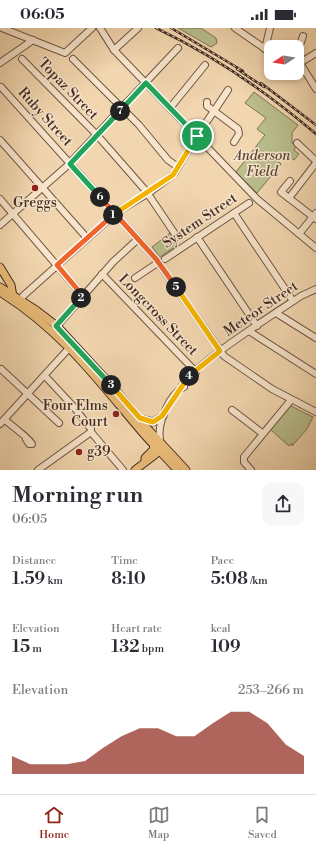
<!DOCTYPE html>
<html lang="en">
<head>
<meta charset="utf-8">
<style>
  body { margin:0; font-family:"Libre Bodoni",serif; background:#f7f7f7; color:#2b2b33; height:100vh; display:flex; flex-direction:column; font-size:15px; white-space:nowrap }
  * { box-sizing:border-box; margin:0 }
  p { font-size:13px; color:#7c7c81 }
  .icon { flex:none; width:22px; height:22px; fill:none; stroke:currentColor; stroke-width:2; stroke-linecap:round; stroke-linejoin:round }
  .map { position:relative; height:442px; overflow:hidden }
  .side { display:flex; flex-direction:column; background:#fff; flex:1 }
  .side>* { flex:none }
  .needle { width:26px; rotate:258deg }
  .tools { position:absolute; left:264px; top:12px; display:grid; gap:8px }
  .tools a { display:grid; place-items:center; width:40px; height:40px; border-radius:8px; background:#fff; box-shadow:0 2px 6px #0003; font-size:20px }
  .pin { position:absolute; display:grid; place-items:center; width:34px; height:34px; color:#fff; margin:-17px; border:2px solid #fff; border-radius:50%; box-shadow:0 1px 4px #0007 }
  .km { position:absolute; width:20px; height:20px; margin:-10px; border-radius:50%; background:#222; color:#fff; font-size:11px; line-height:20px; text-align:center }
  .round { display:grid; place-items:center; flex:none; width:42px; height:42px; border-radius:8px; background:#f7f7f7 }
  .summary { display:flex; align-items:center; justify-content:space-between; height:68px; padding:0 12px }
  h1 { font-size:22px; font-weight:600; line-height:30px }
  .stats { display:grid; grid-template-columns:repeat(3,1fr); gap:6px; height:68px; padding:4px 12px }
  .stats div { display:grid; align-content:center }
  .stats b { font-size:17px; font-weight:600 }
  .stats small { font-size:11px; font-weight:400 }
  .stats p { font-size:11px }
  .chart { height:112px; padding:8px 12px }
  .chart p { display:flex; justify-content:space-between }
  .chart svg { width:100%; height:72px; margin-top:4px; fill:#8f2418; opacity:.7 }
  .status { display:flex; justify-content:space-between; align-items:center; height:28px; padding:0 20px; background:#fff; direction:ltr }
  .status svg { height:11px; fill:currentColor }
  .dock { display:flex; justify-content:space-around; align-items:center; height:56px; border-top:1px solid #e1e1e2; background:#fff; font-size:11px; color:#7c7c81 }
  .dock a { display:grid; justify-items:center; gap:2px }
  .dock .selected { color:#8f2418 }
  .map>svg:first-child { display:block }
</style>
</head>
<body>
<div class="status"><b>06:05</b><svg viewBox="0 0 49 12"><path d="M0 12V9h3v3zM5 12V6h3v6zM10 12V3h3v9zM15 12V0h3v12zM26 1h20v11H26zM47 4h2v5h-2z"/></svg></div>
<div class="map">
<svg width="316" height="442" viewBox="0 0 316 442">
  <rect width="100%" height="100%" fill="#f2d6af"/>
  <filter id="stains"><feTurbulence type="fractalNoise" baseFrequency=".005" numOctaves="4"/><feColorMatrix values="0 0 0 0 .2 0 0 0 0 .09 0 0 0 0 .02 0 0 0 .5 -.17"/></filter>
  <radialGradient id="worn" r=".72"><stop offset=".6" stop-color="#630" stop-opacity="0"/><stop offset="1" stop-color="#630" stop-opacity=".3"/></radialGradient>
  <!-- green -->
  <g fill="#b9be8c" stroke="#7e7456">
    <path d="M178 0H201L216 10 217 15 211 19Z"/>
    <path d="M254 64 298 97 292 105V115L296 118 294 122 299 126 294 132 284 124 277 132 281 136 257 165 236 144 265 107 257 101 266 90 245 75Z"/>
    <path d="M170 205 178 217 160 229 152 219Z"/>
    <path d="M291 378 313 389 307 401 292 418V415L289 418 270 401Z"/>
  </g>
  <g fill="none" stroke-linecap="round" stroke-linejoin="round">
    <!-- minor casing -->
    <g stroke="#6e5644" stroke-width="8">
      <g id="minor">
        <path d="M2 0 65 25 92 0"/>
        <path d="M100 0 114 22 257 171 316 220"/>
        <path d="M235 0 271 25"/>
        <path d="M265 21 270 0"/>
        <path d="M114 22 138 0"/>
        <path d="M316 25 300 35 316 61"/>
        <path d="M297 26 303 8"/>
        <path d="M22 31 96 106 146 163 177 209"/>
        <path d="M73 31 139 97 168 132 178 139"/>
        <path d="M0 35 33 12"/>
        <path d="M289 48 290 45"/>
        <path d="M1 59 156 231 224 328 272 361 316 384"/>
        <path d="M207 74V78L214 83 228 62"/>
        <path d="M170 80 205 37"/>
        <path d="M0 112 87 210"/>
        <path d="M297 115 316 133"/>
        <path d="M290 153 281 164 316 191"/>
        <path d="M289 170 316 135"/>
        <path d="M0 171 83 268"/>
        <path d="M234 185 293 273"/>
        <path d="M0 197 67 138 178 20"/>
        <path d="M299 206 316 185"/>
        <path d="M197 209 257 298"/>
        <path d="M165 231 249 175"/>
        <path d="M102 246 196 344"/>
        <path d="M135 250 159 234"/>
        <path d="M19 276 23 268 117 184 150 164 174 146 197 108 214 83 238 101 239 106 234 114"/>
        <path d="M276 285 316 310"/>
        <path d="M57 298 113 234 138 211"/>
        <path d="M249 303 316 346"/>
        <path d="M1 341 59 395"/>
        <path d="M45 348 73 378 91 401V404L123 442"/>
        <path d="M181 360C186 341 280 282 301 268L316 261"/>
        <path d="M232 382 262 405"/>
        <path d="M5 392C10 396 32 413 32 416H29L26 411"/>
        <path d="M0 396 71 318"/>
        <path d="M160 412C157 396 169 366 184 359"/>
        <path d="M38 442 91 404"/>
        <path d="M251 442 244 434V429L291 372"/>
      </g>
    </g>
    <!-- major casing -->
    <g stroke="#422b21" stroke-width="9">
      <g id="major">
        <path d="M0 239 11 257 13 269"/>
        <path d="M0 259 36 282 57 298 114 360 147 400 186 442"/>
        <path d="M0 264C62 303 96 350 142 404 153 417 166 429 177 442"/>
        <path d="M140 391 153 394 163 388"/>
        <path d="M145 433V430L153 422 155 413"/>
        <path d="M135 442 156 426 159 418"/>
      </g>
    </g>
    <!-- minor -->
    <use href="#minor" stroke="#f7e4cb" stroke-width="6"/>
    <!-- major -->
    <use href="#major" stroke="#e9bb78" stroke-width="7"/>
    <!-- rail casing -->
    <g stroke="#422b21" stroke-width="2.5">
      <g id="rail">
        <path d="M156 0C213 27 268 65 316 106"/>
        <path d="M171 0 243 43"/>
        <path d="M237 41 264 59"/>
        <path d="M261 55 316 97"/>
      </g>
    </g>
    <!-- rail -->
    <use href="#rail" stroke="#f7e4cb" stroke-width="1" stroke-dasharray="3" stroke-linecap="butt"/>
  </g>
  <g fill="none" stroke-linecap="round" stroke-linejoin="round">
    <!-- split-1 casing -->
    <g stroke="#fff" stroke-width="8">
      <path id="split-1" d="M113 187 173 147 197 108"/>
    </g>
    <!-- split-2 casing -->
    <g stroke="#fff" stroke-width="8">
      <path id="split-2" d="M81 270 83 268 57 237 113 187"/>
    </g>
    <!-- split-3 casing -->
    <g stroke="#fff" stroke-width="8">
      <path id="split-3" d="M81 270 56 298 111 357"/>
    </g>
    <!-- split-4 casing -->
    <g stroke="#fff" stroke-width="8">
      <path id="split-4" d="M111 357 140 390 153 394 162 388 189 348"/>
    </g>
    <!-- split-5 casing -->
    <g stroke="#fff" stroke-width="8">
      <path id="split-5" d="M176 259 220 323 189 348"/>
    </g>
    <!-- split-6 casing -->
    <g stroke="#fff" stroke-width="8">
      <path id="split-6" d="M100 169 156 231 176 259"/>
    </g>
    <!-- split-7 casing -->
    <g stroke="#fff" stroke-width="8">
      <path id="split-7" d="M100 169 70 136 120 83"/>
    </g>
    <!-- split-8 casing -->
    <g stroke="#fff" stroke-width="8">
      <path id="split-8" d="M120 83 146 55 197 108"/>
    </g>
    <!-- split-1 -->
    <use href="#split-1" stroke="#f5b400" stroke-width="5"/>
    <!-- split-2 -->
    <use href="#split-2" stroke="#f0652b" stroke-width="5"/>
    <!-- split-3 -->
    <use href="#split-3" stroke="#22a559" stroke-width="5"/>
    <!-- split-4 -->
    <use href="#split-4" stroke="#f5b400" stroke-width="5"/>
    <!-- split-5 -->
    <use href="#split-5" stroke="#f5b400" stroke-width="5"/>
    <!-- split-6 -->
    <use href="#split-6" stroke="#f0652b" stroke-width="5"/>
    <!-- split-7 -->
    <use href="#split-7" stroke="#22a559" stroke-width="5"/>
    <!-- split-8 -->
    <use href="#split-8" stroke="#22a559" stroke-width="5"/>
  </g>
  <!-- markers -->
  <g fill="#8f2418" stroke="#f7e4cb" stroke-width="1.5">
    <circle cx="35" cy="160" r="4"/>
    <circle cx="116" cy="386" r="4"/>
    <circle cx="79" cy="424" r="4"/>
  </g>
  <g text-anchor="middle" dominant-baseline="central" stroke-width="3" stroke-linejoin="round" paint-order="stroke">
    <!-- street labels -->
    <g font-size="14" fill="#422b21" stroke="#f7e4cb">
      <text transform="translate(68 61) rotate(46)">Topaz Street</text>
      <text transform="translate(45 89) rotate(48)">Ruby Street</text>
      <text transform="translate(200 193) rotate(-34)">System Street</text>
      <text transform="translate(261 281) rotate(-34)">Meteor Street</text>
      <text transform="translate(158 287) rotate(46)">Longcross Street</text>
    </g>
    <!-- park labels -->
    <g font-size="14" font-style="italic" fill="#5a4836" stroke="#f7e4cb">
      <text x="262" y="128">Anderson<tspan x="262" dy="16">Field</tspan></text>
    </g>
    <!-- poi labels -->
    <g font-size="14" fill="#422b21" stroke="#f7e4cb">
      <text x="35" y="175">Greggs</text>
      <text x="108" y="378" text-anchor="end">Four Elms<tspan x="108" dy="16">Court</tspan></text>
      <text x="87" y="424" text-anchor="start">g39</text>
    </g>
  </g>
  <rect width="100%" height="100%" filter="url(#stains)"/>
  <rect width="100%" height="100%" fill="url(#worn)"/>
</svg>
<div class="tools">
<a><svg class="needle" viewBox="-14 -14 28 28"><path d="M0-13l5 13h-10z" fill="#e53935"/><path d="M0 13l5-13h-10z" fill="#7c7c81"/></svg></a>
</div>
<div class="pin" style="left:197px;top:108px;background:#1e9e55"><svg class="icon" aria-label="arrive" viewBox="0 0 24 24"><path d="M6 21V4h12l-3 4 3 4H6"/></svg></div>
<b class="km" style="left:113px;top:187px">1</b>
<b class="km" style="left:81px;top:270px">2</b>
<b class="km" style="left:111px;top:357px">3</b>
<b class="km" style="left:189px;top:348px">4</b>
<b class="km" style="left:176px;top:259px">5</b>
<b class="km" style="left:100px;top:169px">6</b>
<b class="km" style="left:120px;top:83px">7</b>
</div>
<section class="side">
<div class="summary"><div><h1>Morning run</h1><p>06:05</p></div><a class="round"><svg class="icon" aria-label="share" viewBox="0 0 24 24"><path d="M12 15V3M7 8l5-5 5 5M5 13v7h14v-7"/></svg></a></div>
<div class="stats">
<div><p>Distance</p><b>1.59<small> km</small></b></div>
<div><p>Time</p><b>8:10</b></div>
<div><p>Pace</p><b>5:08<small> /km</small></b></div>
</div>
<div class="stats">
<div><p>Elevation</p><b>15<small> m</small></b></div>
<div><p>Heart rate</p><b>132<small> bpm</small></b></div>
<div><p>kcal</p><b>109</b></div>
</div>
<div class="chart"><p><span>Elevation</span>253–266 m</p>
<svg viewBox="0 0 160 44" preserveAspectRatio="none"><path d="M0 44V33L10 38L20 38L30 38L40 36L50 28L60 21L70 16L80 16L90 21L100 21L110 13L120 6L130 6L140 13L150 26L160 33V44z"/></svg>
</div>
</section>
<nav class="dock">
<a class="selected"><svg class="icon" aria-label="home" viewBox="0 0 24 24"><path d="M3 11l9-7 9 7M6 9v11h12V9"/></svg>Home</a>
<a><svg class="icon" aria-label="map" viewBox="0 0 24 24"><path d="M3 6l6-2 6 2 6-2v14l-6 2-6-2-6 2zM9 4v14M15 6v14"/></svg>Map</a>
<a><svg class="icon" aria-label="saved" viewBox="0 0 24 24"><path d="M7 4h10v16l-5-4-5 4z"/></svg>Saved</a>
</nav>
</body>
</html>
